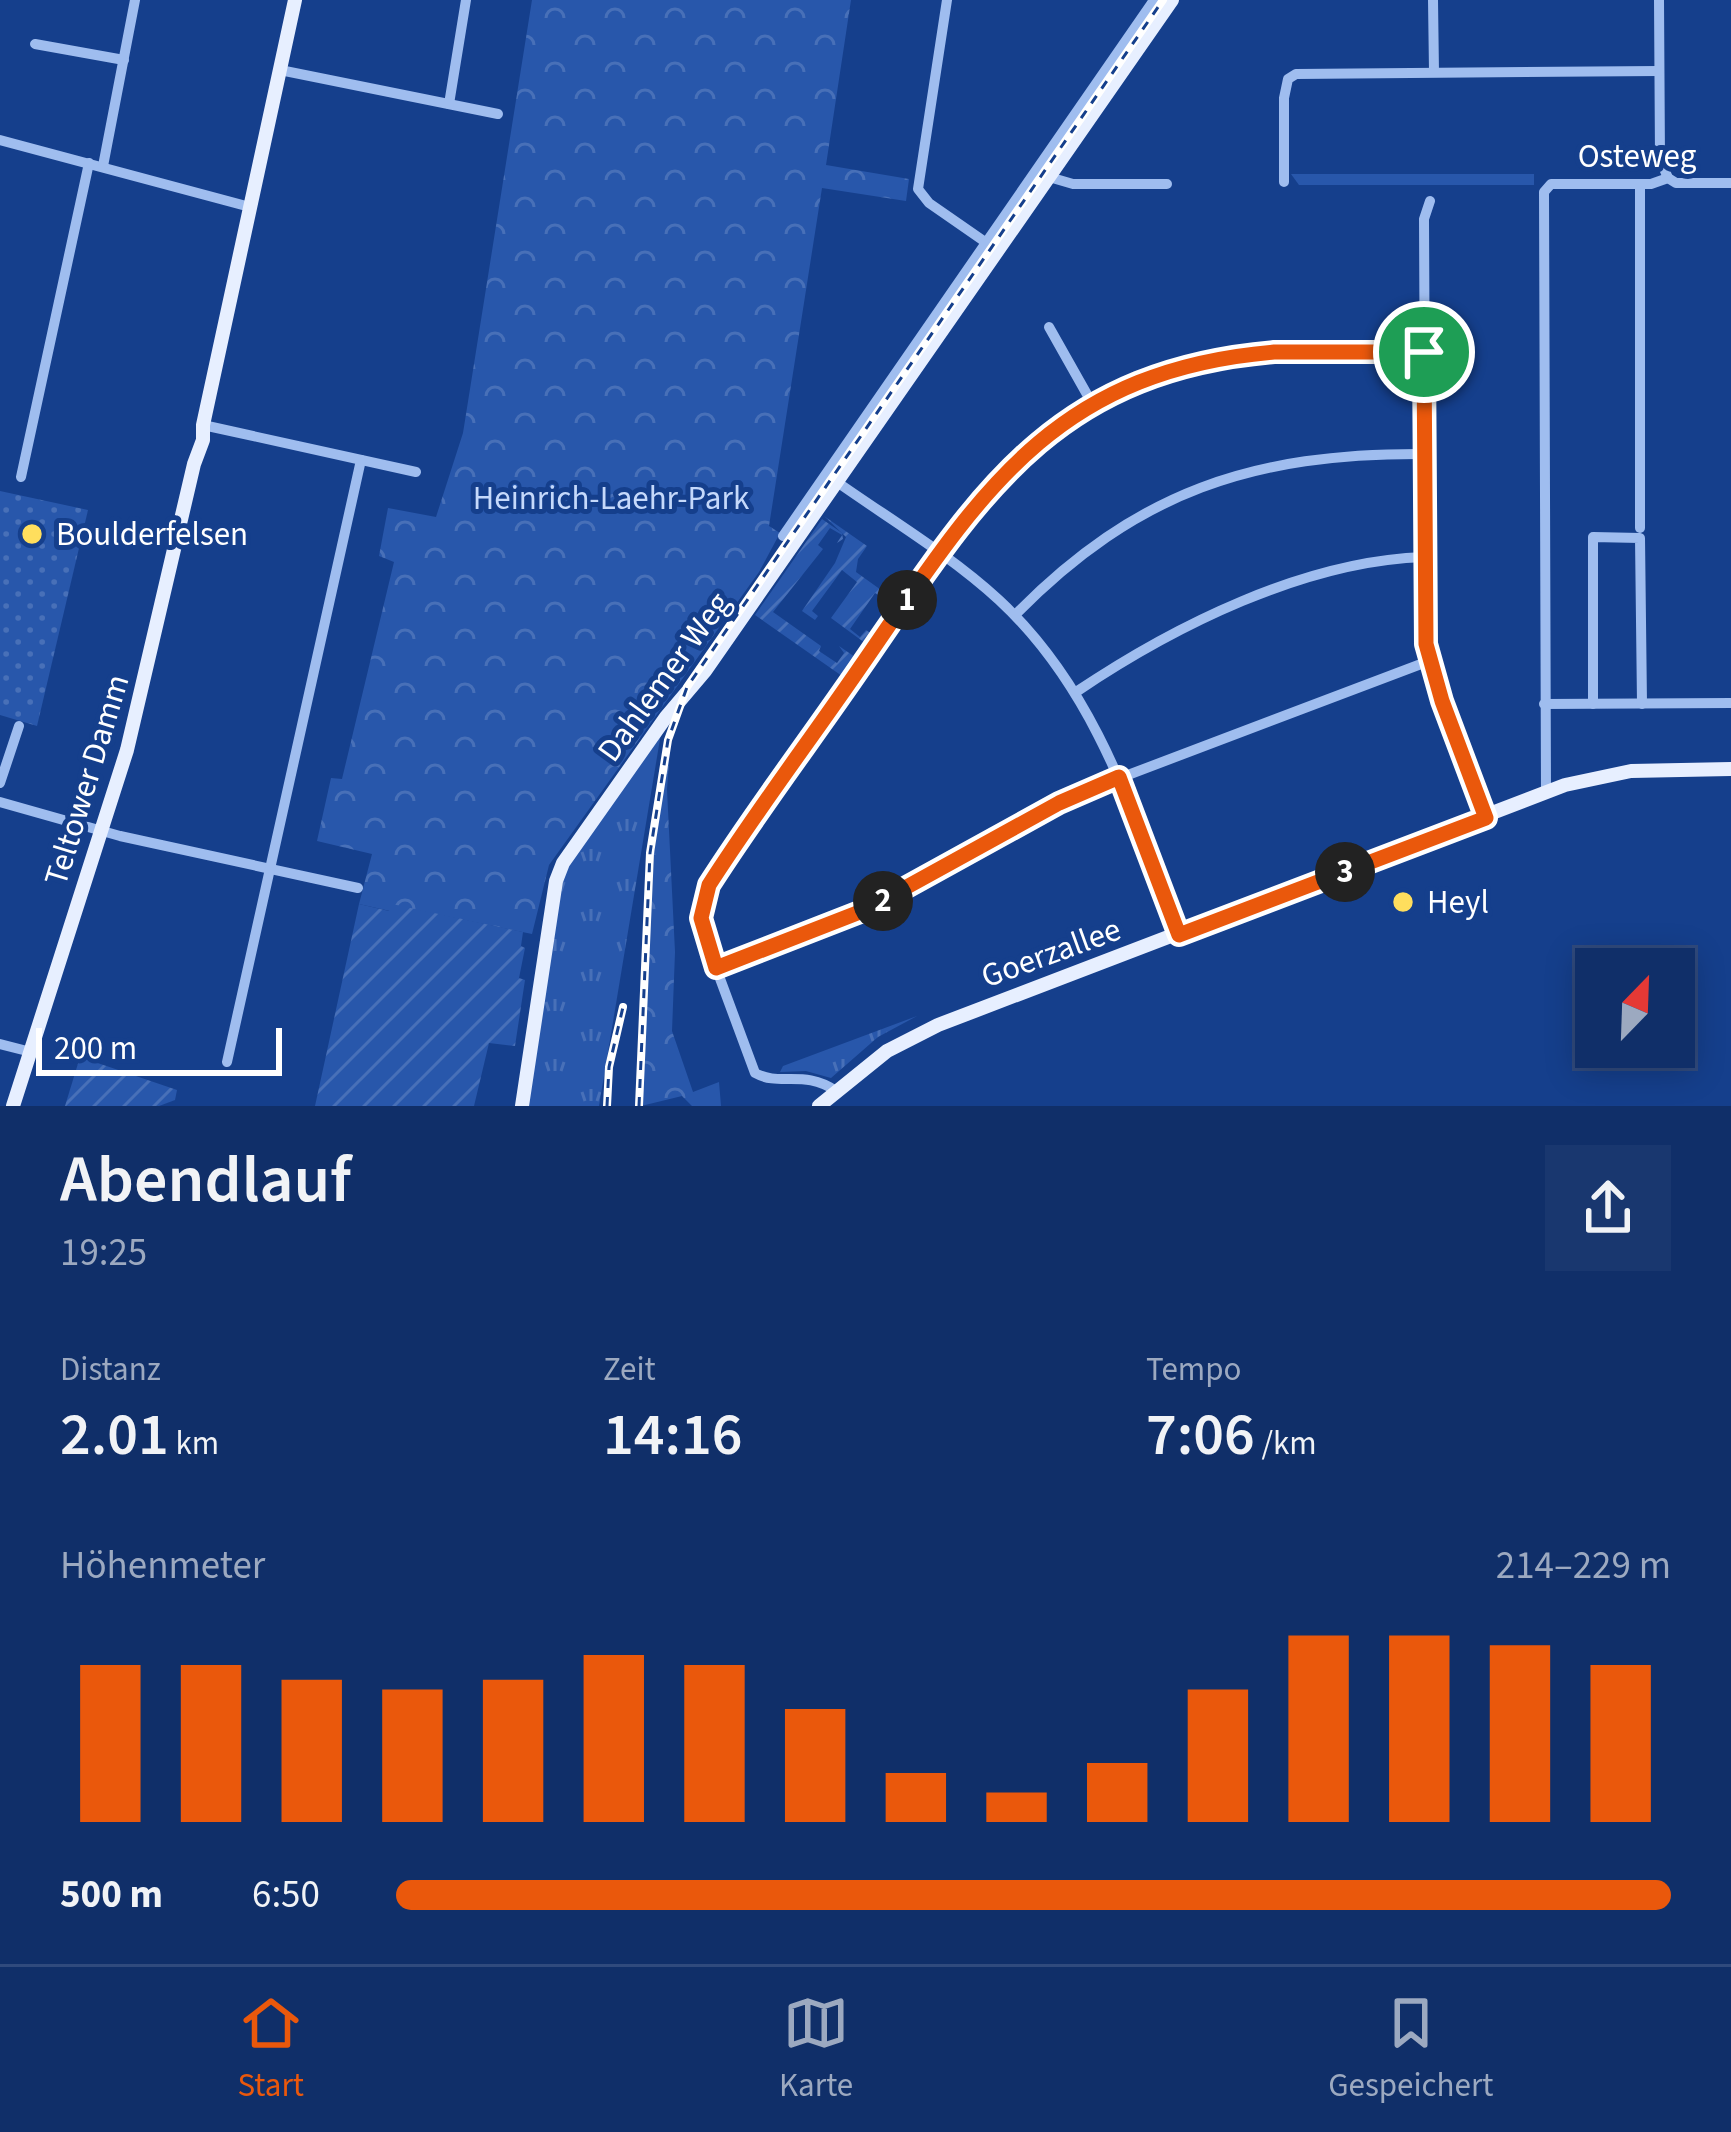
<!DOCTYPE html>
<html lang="de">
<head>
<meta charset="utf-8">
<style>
  body { margin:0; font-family:"Source Sans 3",sans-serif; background:#19376f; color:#f1f3f6; height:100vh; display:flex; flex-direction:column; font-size:45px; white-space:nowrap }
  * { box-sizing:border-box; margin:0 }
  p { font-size:39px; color:#9ca9c0 }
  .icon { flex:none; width:66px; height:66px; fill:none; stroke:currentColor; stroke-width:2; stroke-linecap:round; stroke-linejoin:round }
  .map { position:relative; height:1106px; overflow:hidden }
  .details { display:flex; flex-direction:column; background:#102f69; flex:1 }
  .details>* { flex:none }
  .needle { width:78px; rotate:23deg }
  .buttons { position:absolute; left:1575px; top:948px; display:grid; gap:24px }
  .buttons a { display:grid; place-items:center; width:120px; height:120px; border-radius:0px; background:#102f69; box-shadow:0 6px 30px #0003,0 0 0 3px #304a7d; font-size:60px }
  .scale { position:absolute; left:36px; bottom:30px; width:246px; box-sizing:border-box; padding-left:12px; border:6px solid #fff; border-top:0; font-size:33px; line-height:42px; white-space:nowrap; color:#fff; -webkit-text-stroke:9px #153f8c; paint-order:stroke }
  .pin { position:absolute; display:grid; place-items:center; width:102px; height:102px; color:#fff; margin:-51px; border:6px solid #fff; border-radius:50%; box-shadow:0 3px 12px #0007 }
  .km { position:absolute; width:60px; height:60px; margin:-30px; border-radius:50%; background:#222; color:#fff; font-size:33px; line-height:60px; text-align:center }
  .round { display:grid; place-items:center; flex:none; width:126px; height:126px; border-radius:0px; background:#19376f }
  .headline { display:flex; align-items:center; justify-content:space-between; height:204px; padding:0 60px }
  h1 { font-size:66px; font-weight:600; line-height:90px }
  .figures { display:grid; grid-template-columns:repeat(3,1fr); gap:18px; height:204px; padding:12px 60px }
  .figures div { display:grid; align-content:center }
  .figures b { font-size:60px; font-weight:600 }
  .figures small { font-size:33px; font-weight:400 }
  .figures p { font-size:33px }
  .chart { height:336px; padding:24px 60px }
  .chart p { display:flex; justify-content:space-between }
  .chart svg { width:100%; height:216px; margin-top:12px; stroke:#ea580c; stroke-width:6 }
  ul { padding:0 60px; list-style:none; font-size:39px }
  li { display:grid; grid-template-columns:192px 144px 1fr; align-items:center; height:90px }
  li i { height:30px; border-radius:15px; background:#ea580c }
  .tab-bar { display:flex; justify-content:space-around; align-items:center; height:168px; border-top:3px solid #304a7d; background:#102f69; font-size:33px; color:#9ca9c0 }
  .tab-bar a { display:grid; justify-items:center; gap:6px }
  .tab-bar .current { color:#ea580c }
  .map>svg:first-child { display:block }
</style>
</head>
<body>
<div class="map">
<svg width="1731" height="1106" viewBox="0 0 1731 1106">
  <defs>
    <pattern id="grass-tufts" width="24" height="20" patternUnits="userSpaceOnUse" patternTransform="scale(3)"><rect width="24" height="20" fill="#2857ab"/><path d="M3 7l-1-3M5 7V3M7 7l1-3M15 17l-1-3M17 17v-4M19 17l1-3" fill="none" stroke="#4870b8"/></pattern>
    <pattern id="forest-crowns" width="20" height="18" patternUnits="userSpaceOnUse" patternTransform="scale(3)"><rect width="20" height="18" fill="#2857ab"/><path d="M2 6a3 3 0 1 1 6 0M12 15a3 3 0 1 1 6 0" fill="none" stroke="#4870b8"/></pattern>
    <pattern id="park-dots" width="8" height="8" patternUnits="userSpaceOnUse" patternTransform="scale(3)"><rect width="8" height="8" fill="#2857ab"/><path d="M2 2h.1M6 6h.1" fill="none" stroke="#4870b8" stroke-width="1.8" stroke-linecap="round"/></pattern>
    <pattern id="garden-furrows" width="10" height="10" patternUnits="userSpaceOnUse" patternTransform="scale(3)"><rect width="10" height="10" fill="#2857ab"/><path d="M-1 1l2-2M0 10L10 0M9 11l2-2" fill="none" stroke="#4870b8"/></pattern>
  </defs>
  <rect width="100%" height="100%" fill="#153f8c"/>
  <!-- grass -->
  <g fill="url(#grass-tufts)">
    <path d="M1291 174H1534V185H1299Z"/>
    <path d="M661 733 599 1106H527L563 873Z"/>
    <path d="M917 1016 878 1037 831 1078 806 1071 780 1072 783 1066Z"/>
  </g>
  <!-- forest -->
  <g fill="url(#forest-crowns)">
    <path d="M532 0H851L826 165 909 179 906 201 822 188 769 526 780 533 759 572 549 865 532 934 393 905 390 911 359 904 372 854 317 841 331 778 342 779 394 562 379 556 388 508 436 517 463 433Z"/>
    <path d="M671 734 667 790 675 952 672 1031 693 1092 719 1082 721 1106H692L682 1096 641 1106 654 853Z"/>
  </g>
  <!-- park -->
  <path fill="url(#park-dots)" d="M0 491 88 510 37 726 0 715Z"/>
  <!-- garden -->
  <g fill="url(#garden-furrows)">
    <path d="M824 516 867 546 858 559 856 572 895 600 886 613 881 609 886 600 875 593 850 629 860 637 866 630 872 634 865 643 831 618 857 582 842 570 812 611 818 616 815 620 802 611 835 563 846 537Z"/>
    <path d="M822 519 842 533 843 539 837 543 842 535 830 528 818 545 823 549 773 612 821 646 819 651 837 663 844 653 839 646 855 657 842 676 755 615Z"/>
    <path d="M359 904 389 911 392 904 523 932 521 946 525 948 519 978 525 980 515 1046 489 1043 474 1106H315Z"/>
    <path d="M80 1057 177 1090 175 1100 159 1106H65Z"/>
  </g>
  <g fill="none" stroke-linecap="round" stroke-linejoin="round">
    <!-- minor -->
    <g stroke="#9fbdef" stroke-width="10">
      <path d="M947 0 918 189 929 203 991 246"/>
      <path d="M1433 0 1434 72"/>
      <path d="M1659 0 1660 159 1668 178"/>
      <path d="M35 44 124 60"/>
      <path d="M280 70 498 114"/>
      <path d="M449 104 466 0"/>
      <path d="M0 140 250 207"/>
      <path d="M103 166 135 0"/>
      <path d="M1049 177 1073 184H1167"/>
      <path d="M1668 178 1676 183H1731"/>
      <path d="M1284 182V98L1288 79 1296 74 1659 71"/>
      <path d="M1640 184V528"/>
      <path d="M1430 201 1424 219 1426 644 1442 701 1486 818"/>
      <path d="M1049 327 1093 405"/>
      <path d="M203 425 416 472"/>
      <path d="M21 477 89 163"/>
      <path d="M837 482C891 520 950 555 999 600 1097 691 1133 814 1179 935"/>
      <path d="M783 536 1154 0"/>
      <path d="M1015 615C1137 491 1253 453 1424 454"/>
      <path d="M1076 692C1174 626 1304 561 1424 557"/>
      <path d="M1544 704 1731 703"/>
      <path d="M1593 704V537L1640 538 1642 704"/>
      <path d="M0 783 19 726"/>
      <path d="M1546 793 1544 192 1551 184H1651L1668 178"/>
      <path d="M0 802 120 836 358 888"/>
      <path d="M716 968 865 910 1083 792 1429 661"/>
      <path d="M0 1044 31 1052"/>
      <path d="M227 1062 361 460"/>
      <path d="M836 1091C804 1069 780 1087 755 1073L702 930 704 897 719 870 969 512C1039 425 1138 367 1250 355 1307 348 1367 352 1424 352"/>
    </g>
    <!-- major -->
    <g stroke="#e7efff" stroke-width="14">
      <path d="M13 1106 127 750 194 464 203 440V425L295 0"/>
      <path d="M522 1106 556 881 563 863 666 717 705 671 1172 0"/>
      <path d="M819 1106 887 1051 938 1025 1565 785 1631 771 1731 769"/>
    </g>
    <!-- rail casing -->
    <g stroke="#fff" stroke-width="8">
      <g id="rail">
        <path d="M607 1106 609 1067 623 1007"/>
        <path d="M639 1106 650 853 668 740 687 687 1163 0"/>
      </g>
    </g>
    <!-- rail -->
    <use href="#rail" stroke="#153f8c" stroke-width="3" stroke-dasharray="9" stroke-linecap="butt"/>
  </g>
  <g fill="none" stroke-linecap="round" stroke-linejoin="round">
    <!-- route casing -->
    <g stroke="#fff" stroke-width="24">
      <path id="route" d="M1274 352H1424L1426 644 1442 701 1486 818 1179 935 1119 777 1059 803 865 910 716 968 701 918 709 885C757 810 811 739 861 666 977 498 1050 371 1274 352Z"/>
    </g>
    <!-- route -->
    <use href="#route" stroke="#ea580c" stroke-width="15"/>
  </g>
  <!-- markers -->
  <g fill="#ffde5d" stroke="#153f8c" stroke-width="4.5">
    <circle cx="32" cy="534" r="12"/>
    <circle cx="1403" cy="902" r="12"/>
  </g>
  <g text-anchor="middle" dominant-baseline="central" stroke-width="10" stroke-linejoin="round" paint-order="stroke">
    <!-- street labels -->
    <g font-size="33" fill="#fff" stroke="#153f8c">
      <text x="1637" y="156">Osteweg</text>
      <text transform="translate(664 677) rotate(-54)">Dahlemer Weg</text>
      <text transform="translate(87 780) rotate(-73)">Teltower Damm</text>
      <text transform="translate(1051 953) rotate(-20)">Goerzallee</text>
    </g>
    <!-- park labels -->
    <g font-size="33" fill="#c5d9fb" stroke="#153f8c">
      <text x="611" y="498">Heinrich-Laehr-Park</text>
    </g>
    <!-- poi labels -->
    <g font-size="33" fill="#fff" stroke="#153f8c" text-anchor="start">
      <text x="56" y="534">Boulderfelsen</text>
      <text x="1427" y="902">Heyl</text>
    </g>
  </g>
</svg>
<div class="buttons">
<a><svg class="needle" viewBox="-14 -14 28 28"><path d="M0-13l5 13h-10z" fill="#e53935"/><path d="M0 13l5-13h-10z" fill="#9ca9c0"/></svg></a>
</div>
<div class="scale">200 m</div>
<div class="pin" style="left:1424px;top:352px;background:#1e9e55"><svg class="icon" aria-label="arrive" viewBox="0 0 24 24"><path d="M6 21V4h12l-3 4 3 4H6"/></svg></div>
<b class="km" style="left:907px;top:600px">1</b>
<b class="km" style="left:883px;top:901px">2</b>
<b class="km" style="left:1345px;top:872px">3</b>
</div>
<section class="details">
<div class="headline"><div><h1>Abendlauf</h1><p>19:25</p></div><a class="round"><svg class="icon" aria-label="share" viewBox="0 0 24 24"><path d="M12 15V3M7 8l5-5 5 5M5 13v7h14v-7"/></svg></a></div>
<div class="figures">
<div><p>Distanz</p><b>2.01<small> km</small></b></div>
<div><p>Zeit</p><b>14:16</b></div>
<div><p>Tempo</p><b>7:06<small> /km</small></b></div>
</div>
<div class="chart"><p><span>Höhenmeter</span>214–229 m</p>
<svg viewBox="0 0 160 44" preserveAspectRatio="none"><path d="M5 44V12M15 44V12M25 44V15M35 44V17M45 44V15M55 44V10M65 44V12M75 44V21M85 44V34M95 44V38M105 44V32M115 44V17M125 44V6M135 44V6M145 44V8M155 44V12"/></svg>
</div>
<ul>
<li><b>500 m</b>6:50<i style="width:100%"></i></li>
</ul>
</section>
<nav class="tab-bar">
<a class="current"><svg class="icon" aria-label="home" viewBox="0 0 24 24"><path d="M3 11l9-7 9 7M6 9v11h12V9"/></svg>Start</a>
<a><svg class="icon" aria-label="map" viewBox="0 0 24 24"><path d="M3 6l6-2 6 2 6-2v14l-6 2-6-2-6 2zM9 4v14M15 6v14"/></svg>Karte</a>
<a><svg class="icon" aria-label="saved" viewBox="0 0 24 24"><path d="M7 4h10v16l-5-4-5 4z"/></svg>Gespeichert</a>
</nav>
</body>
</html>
